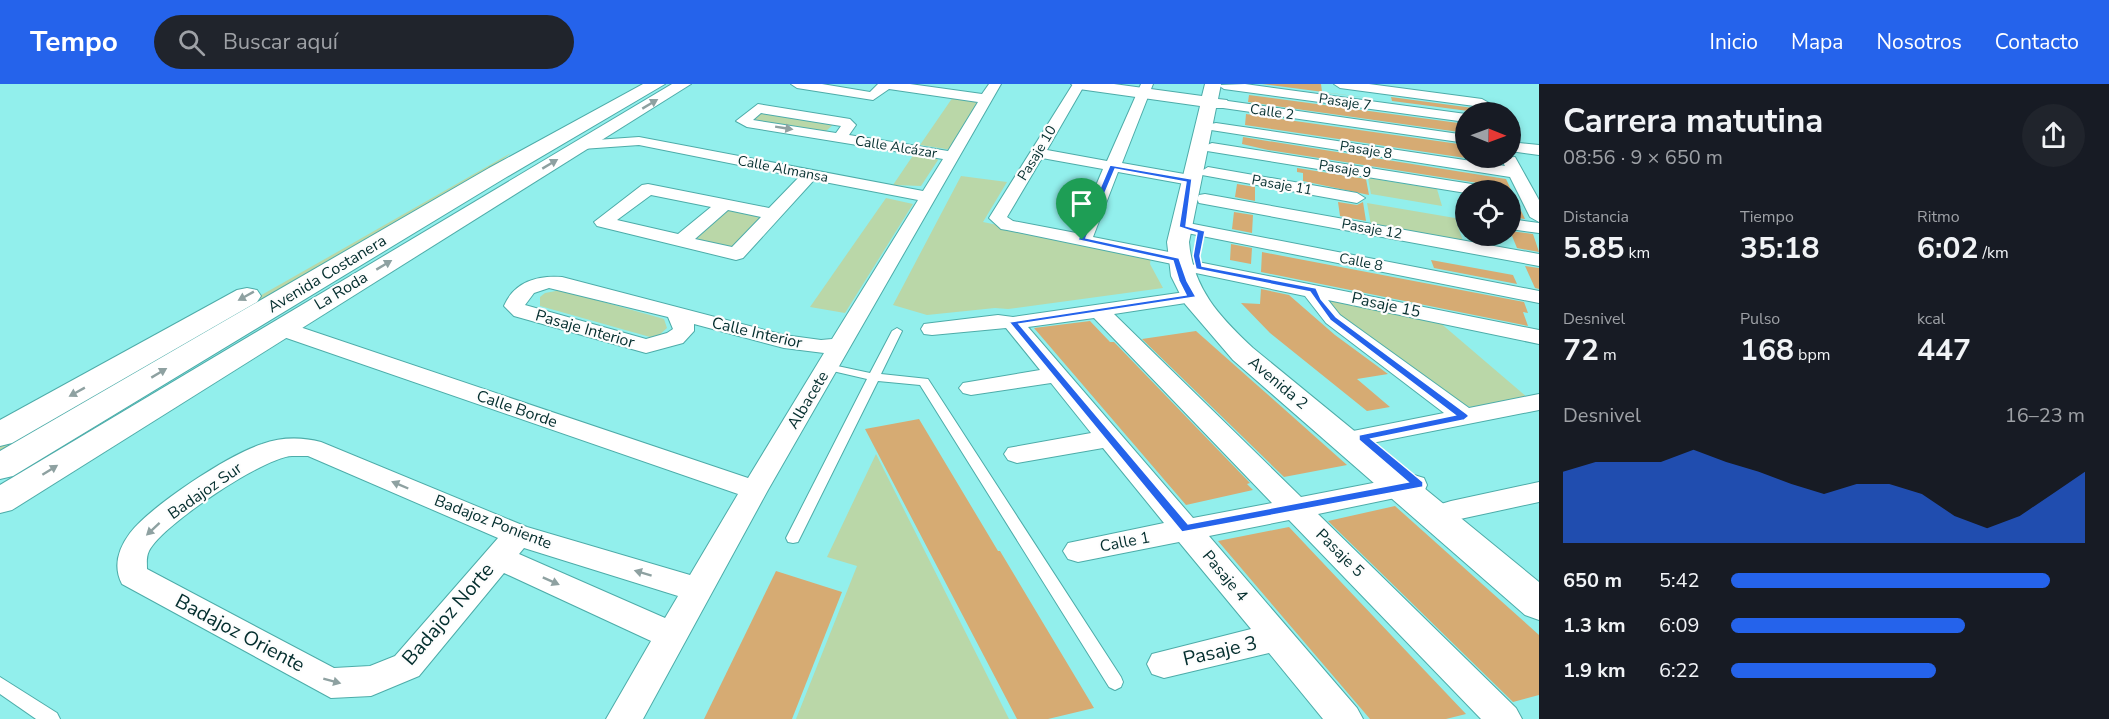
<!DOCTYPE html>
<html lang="es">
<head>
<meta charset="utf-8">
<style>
  body { margin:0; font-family:"Nunito Sans",sans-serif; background:#20242c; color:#f1f3f6; height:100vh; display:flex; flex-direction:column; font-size:22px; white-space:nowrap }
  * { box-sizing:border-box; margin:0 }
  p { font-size:20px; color:#9ea1a6 }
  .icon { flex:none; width:33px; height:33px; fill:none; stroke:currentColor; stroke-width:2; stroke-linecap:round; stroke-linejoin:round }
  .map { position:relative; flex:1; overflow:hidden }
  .drawer { display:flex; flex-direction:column; background:#171b24; width:570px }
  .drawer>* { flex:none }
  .needle { width:39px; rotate:91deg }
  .fabs { position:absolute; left:1455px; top:18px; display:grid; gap:12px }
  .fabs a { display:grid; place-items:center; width:66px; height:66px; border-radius:50%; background:#171b24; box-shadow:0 3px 9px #0003; font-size:30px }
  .pin { position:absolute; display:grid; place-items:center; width:51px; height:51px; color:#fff; margin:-62px -26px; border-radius:50% 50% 50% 0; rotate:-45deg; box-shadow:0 0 6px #0007 }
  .pin .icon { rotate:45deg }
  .round { display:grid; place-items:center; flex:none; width:63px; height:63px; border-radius:32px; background:#20242c }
  .head { display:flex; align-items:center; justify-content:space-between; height:102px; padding:0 24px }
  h1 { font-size:33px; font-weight:700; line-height:45px }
  .metrics { display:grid; grid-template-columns:repeat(3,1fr); gap:9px; height:102px; padding:6px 24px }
  .metrics div { display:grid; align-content:center }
  .metrics b { font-size:30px; font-weight:700 }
  .metrics small { font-size:16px; font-weight:400 }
  .metrics p { font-size:16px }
  .chart { height:168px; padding:12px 24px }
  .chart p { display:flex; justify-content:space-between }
  .chart svg { width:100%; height:108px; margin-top:6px; fill:#2563eb; opacity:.7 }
  ul { padding:0 24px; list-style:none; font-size:20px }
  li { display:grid; grid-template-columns:96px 72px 1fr; align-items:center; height:45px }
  li i { height:15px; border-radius:8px; background:#2563eb }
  header { display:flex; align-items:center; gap:36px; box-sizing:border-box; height:84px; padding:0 30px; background:#2563eb; color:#fff }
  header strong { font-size:28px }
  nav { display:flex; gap:33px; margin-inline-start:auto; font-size:21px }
  .search { width:420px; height:54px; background:#20242c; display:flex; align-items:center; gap:15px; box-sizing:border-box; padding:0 21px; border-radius:33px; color:#9ea1a6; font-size:22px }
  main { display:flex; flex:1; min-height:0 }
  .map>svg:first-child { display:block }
</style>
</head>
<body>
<header>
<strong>Tempo</strong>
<div class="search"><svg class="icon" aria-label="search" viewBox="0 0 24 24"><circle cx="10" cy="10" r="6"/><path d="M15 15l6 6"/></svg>Buscar aquí</div>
<nav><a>Inicio</a><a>Mapa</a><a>Nosotros</a><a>Contacto</a></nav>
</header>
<main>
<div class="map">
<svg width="1539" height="635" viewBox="0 0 1539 635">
  <rect width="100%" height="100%" fill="#92efec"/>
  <!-- green -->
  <g fill="#bad7a8">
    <path d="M953 13 982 17 952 66 920 61Z"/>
    <path d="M762 26 836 38 825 48 749 36Z"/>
    <path d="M511 69 480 94 0 372V360Z"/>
    <path d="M914 70 936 73 938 76 921 102 893 101Z"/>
    <path d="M961 92 1007 98 983 138 1061 154 1152 167 1150 180 1163 204 1008 225 995 224 927 231 893 221Z"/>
    <path d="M1368 94 1437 105 1442 122 1371 110Z"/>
    <path d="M886 114 913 120 845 229 810 223Z"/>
    <path d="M1367 119 1455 134 1463 157 1371 141Z"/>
    <path d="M723 123 765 133 733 165 684 154Z"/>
    <path d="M561 206 664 235 667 244 658 252 650 253 540 222V213L545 209Z"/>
    <path d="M1330 215 1438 237 1528 314 1471 323 1451 317 1338 232 1327 220Z"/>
    <path d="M876 370 1009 635H796L857 482 827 473Z"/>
  </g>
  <!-- building -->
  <g fill="#d6ab73">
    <path d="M1262 0H1321L1322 8 1392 17 1391 13 1473 24 1476 28Z"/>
    <path d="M1249 11 1466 40V49L1248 18Z"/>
    <path d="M1246 30 1466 61V74H1496L1499 79 1245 41Z"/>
    <path d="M1243 53 1506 95 1525 135 1510 133V106L1488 105 1478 99 1268 66 1242 60Z"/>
    <path d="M1297 84 1366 95 1369 111 1303 97V89L1297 88Z"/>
    <path d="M1237 100 1255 103V117L1235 113Z"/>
    <path d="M1338 118 1357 121 1363 118 1366 137 1340 132Z"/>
    <path d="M1234 128 1253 131 1252 149 1232 145Z"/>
    <path d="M1510 147 1533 150 1539 168 1517 164Z"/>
    <path d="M1231 160 1252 164 1251 180 1230 176Z"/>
    <path d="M1262 168 1524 218 1528 229 1523 228 1528 242 1261 188Z"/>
    <path d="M1431 176 1513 191 1517 200 1434 184Z"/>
    <path d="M1525 182 1539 184V205L1535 204Z"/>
    <path d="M1261 205 1289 211 1335 251 1388 290 1357 295 1390 323 1367 327 1270 249 1241 219 1260 220Z"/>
    <path d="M1090 237 1110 258H1114L1250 399 1247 400 1253 406 1186 421 1034 244Z"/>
    <path d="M1196 247 1266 309 1347 381 1284 393 1142 255Z"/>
    <path d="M919 335 998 467H1000L1094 624 1048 635H1017L865 345Z"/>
    <path d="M1395 422 1539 551V611L1513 618 1328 437Z"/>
    <path d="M1289 443 1409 570 1466 630 1446 635H1370L1218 457Z"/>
    <path d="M776 487 842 508 792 635H704Z"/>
  </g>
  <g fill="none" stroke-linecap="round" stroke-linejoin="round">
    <!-- service casing -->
    <g stroke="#4daca9" stroke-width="2">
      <g id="service">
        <path d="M897 244 902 247 881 290 928 295 1121 593 1123 598 1121 603 1115 606 1109 603 920 301 878 297 798 458 793 459 788 458 786 454 867 295 824 285 822 283 828 280 870 289 892 247Z"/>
        <path d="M0 593 57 629 60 635H36L0 610Z"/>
      </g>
    </g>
    <!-- minor casing -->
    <g stroke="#4daca9" stroke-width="2">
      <g id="minor">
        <path d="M791 0H822L870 8 878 0H910L982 10 989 0H1001L768 406 643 635H606L651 557 504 489 419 592 371 612 331 614 122 500C113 483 118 465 130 449 152 421 228 371 262 360 281 353 302 353 321 358L527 443 690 491 738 410 272 249 269 244 272 239H288L748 394 824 269 784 264 694 240V247L683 259 646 269 514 232 504 222C514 198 537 191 562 193L784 251 821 256 832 255 918 116 814 96 743 174 736 176 597 142 594 138 642 101 648 100 769 124 799 93 639 61 582 65 575 61 582 57 639 53 923 107 943 75 747 43 736 37 758 20 850 35 856 41 849 51 948 67 978 18 889 5 873 16 797 4ZM761 29 841 42 836 49 753 36ZM651 111 711 123 678 150 617 136ZM728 126 761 133 732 163 695 155ZM549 204 668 233 673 245 667 249 646 255 525 221 534 209ZM292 372H308L498 454 395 572 370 582 334 584 147 485C147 479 146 473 149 467 162 441 264 373 292 372ZM524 464 678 512 665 534 519 470Z"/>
        <path d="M1073 0H1085L1047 66 1107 77 1141 0H1153L1122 79 1190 91 1198 96 1190 101 1118 88 1093 153 1184 171 1186 175 1184 179 1177 181 1007 146 1001 145 989 134ZM1042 74 1103 85 1076 149 1013 137 1007 133Z"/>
        <path d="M1245 0 1466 30V38L1224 5 1218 1Z"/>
        <path d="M1334 0H1369L1482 15 1489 19 1482 23 1340 4Z"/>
        <path d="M1221 16 1466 51V59L1216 23 1214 20Z"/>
        <path d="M1216 39 1505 82 1502 76 1504 74 1515 73 1539 116V138L1530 133 1510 93 1211 46V40Z"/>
        <path d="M1510 58 1539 61V71L1510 67Z"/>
        <path d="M1212 59 1478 101 1486 106H1466V109L1207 67 1204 64 1207 61Z"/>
        <path d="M1208 83 1357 109 1365 114 1357 119 1202 91 1200 88Z"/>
        <path d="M1205 110 1539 170V182L1199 119 1197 115 1199 111Z"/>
        <path d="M1510 135 1539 139V149L1510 145Z"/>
        <path d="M1183 138 1539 207V219L1177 147 1174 143 1177 139Z"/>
        <path d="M1198 178 1539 246V260L1328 216 1340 231 1469 324 1539 310V326L1362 361 1353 359 1349 353 1353 347 1444 329 1326 239 1305 212 1191 188 1188 184Z"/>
        <path d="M1192 207 1199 209 1202 213 1199 217 1114 230 1301 413 1414 391 1424 394 1427 401 1424 408 1318 430 1516 624 1522 635H1481L1289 436 1209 452 1357 624 1363 635H1323L1269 569 1164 594 1152 590 1147 580 1152 570 1251 545 1179 458 1078 478 1068 475 1063 467 1068 459 1164 439 1103 364 1017 379 1008 376 1004 370 1008 364 1091 349 1051 299 971 311 963 309 959 304 963 299 1040 286 1006 244 932 251 924 250 921 245 924 240 932 239 998 231 1013 233ZM1094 234 1272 419 1193 434 1028 243Z"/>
        <path d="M1539 398V418L1451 437 1441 434 1437 427 1441 420 1451 417Z"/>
      </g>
    </g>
    <!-- tertiary casing -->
    <g stroke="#4daca9" stroke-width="2">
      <g id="tertiary">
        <path d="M672 0H691L12 426 0 429V401Z"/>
        <path d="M1071 0H1114L1202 12 1205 0H1221L1218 15 1227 16 1229 20 1227 24H1216L1189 158C1193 205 1220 233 1253 264L1539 498V536L1525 531 1233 276 1185 220 1171 192 1167 158 1200 22 1079 5Z"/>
      </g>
    </g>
    <!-- primary casing -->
    <g stroke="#4daca9" stroke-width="2">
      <g id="primary">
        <path d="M643 0H665L505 94 13 392 0 395V367L489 84Z"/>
        <path d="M247 204 257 206 261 212 257 218 12 359 0 362V336L237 206Z"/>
      </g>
    </g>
    <!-- service -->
    <use href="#service" fill="#fff" fill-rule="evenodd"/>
    <!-- minor -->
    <use href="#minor" fill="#fff" fill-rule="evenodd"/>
    <!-- tertiary -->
    <use href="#tertiary" fill="#fff" fill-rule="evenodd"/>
    <!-- primary -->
    <use href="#primary" fill="#fff" fill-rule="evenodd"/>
  </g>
  <!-- one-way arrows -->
  <defs><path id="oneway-solid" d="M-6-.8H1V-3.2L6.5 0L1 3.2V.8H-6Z" transform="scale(1.5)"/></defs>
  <g fill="#8ea1a1">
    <use href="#oneway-solid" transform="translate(650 20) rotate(-31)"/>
    <use href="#oneway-solid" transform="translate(784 44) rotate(9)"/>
    <use href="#oneway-solid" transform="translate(550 80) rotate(-31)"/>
    <use href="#oneway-solid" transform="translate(384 181) rotate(-31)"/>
    <use href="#oneway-solid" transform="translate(246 212) rotate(151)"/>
    <use href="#oneway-solid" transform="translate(159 289) rotate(-31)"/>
    <use href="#oneway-solid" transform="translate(77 308) rotate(151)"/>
    <use href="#oneway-solid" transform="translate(50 386) rotate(-32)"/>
    <use href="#oneway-solid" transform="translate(400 401) rotate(-157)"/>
    <use href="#oneway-solid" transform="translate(153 445) rotate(137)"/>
    <use href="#oneway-solid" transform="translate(643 489) rotate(-163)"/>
    <use href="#oneway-solid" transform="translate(551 497) rotate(24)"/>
    <use href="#oneway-solid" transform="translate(332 597) rotate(15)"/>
  </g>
  <!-- route -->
  <path fill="#2563eb" stroke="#fff" stroke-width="1.5" fill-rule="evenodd" d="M1110 81 1192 95 1186 142 1205 147 1200 172 1202 182 1316 204 1321 215 1336 233 1467 330 1469 332 1464 336 1371 355 1423 398V403L1182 448 1009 238 1186 211 1179 197 1173 177 1078 156ZM1115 85 1186 98 1179 143 1197 149 1193 172 1196 185 1310 208 1330 236 1455 331 1359 351V356L1408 398 1188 440 1019 240 1196 213 1187 197 1179 174 1086 154Z"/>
  <g text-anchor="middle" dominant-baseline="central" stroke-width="4.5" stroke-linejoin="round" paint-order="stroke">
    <!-- far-street labels -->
    <g font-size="14" fill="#042e2e" stroke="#fdfdfd">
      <text transform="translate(1345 18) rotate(8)">Pasaje 7</text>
      <text transform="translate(1272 28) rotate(8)">Calle 2</text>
      <text transform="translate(896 63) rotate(9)">Calle Alcázar</text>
      <text transform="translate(1366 66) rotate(9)">Pasaje 8</text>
      <text transform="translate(1037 69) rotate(-59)">Pasaje 10</text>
      <text transform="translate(783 85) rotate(11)">Calle Almansa</text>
      <text transform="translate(1345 85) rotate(9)">Pasaje 9</text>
      <text transform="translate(1282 101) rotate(10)">Pasaje 11</text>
      <text transform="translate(1372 145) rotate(10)">Pasaje 12</text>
      <text transform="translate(1361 178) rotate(11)">Calle 8</text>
    </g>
    <!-- street labels -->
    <g font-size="16" fill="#042e2e" stroke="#fdfdfd">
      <text transform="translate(327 190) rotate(-31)">Avenida Costanera</text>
      <text transform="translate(341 207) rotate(-31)">La Roda</text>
      <text transform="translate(1386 221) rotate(12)">Pasaje 15</text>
      <text transform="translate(585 245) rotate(16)">Pasaje Interior</text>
      <text transform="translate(757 249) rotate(13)">Calle Interior</text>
      <text transform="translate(1278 299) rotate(40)">Avenida 2</text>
      <text transform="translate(808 316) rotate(-59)">Albacete</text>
      <text transform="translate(517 325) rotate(19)">Calle Borde</text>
      <text transform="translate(205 407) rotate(-35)">Badajoz Sur</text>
      <text transform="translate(493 438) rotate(21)">Badajoz Poniente</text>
      <text transform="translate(1125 458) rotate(-11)">Calle 1</text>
      <text transform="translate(1340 469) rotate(45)">Pasaje 5</text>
      <text transform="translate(1225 492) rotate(50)">Pasaje 4</text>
    </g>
    <!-- near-street labels -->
    <g font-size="20" fill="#042e2e" stroke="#fdfdfd">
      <text transform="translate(448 530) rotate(-49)">Badajoz Norte</text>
      <text transform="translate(240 549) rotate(28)">Badajoz Oriente</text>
      <text transform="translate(1220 567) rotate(-13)">Pasaje 3</text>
    </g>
  </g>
</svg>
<div class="fabs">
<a><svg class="needle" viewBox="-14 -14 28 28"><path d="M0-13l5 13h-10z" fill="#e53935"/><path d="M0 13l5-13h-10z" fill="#9ea1a6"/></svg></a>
<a><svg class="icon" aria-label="locate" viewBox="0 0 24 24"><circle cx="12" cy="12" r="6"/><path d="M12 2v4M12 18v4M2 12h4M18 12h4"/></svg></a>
</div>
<div class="pin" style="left:1082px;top:156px;background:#1e9e55"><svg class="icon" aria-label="arrive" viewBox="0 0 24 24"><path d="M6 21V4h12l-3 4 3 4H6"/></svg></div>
</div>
<section class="drawer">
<div class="head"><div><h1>Carrera matutina</h1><p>08:56 · 9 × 650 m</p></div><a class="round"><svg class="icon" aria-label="share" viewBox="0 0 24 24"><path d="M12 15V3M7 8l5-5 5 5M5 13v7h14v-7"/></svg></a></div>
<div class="metrics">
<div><p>Distancia</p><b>5.85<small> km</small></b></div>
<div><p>Tiempo</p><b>35:18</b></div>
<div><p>Ritmo</p><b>6:02<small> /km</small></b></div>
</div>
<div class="metrics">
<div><p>Desnivel</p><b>72<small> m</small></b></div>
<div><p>Pulso</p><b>168<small> bpm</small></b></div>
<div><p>kcal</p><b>447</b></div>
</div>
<div class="chart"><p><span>Desnivel</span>16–23 m</p>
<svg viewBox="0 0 160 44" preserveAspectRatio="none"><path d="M0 44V15L10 11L20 11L30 11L40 6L50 11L60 15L70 20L80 24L90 20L100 20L110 24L120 33L130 38L140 33L150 24L160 15V44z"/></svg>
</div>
<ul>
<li><b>650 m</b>5:42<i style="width:90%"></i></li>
<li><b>1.3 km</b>6:09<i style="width:66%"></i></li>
<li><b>1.9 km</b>6:22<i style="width:58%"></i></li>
</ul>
</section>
</main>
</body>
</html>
